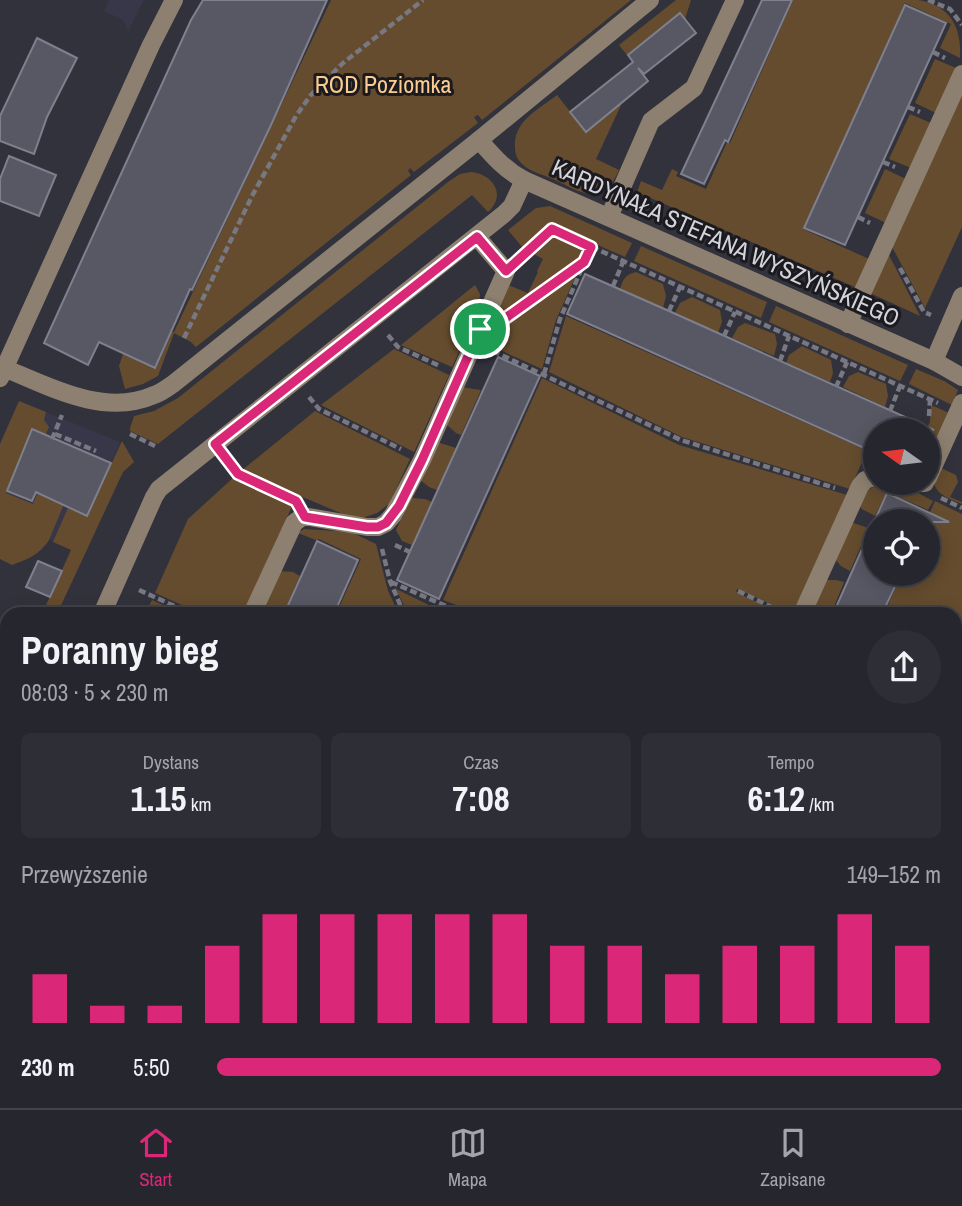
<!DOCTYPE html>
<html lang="pl">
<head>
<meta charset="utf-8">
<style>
  body { margin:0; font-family:"Archivo Narrow",sans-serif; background:#2e2e36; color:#f1f3f6; height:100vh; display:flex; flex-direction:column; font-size:26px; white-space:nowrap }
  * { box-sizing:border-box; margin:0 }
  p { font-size:23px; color:#a4a5aa }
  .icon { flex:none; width:38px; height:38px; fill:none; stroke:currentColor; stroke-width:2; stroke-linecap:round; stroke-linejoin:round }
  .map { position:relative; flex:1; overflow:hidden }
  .drawer { position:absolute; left:0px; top:607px; width:962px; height:502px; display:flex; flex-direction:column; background:#26262e; border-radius:21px 21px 0 0; box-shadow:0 4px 18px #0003,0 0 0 2px #42434a }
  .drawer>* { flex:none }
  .needle { width:46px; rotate:284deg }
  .buttons { position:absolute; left:863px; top:418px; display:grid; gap:14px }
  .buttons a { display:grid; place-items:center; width:77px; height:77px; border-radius:50%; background:#26262e; box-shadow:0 4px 18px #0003,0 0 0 2px #42434a; font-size:35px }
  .pin { position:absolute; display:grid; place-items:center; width:60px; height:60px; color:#fff; margin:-30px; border:4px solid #fff; border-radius:50%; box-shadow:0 2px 7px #0007 }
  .round { display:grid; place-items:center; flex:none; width:74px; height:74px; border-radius:37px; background:#2e2e36 }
  .head { display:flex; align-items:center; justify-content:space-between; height:119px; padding:0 21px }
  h1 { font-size:38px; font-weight:800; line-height:52px }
  .metrics { display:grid; grid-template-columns:repeat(3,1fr); gap:10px; height:119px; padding:7px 21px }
  .metrics div { display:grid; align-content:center; border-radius:10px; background:#2e2e36; text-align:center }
  .metrics b { font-size:35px; font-weight:800 }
  .metrics small { font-size:19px; font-weight:400 }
  .metrics p { font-size:19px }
  .chart { height:196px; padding:14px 21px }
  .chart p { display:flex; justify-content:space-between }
  .chart svg { width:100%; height:126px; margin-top:7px; stroke:#db2777; stroke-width:6 }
  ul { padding:0 21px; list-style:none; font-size:23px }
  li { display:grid; grid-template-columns:112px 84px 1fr; align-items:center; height:52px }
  li i { height:18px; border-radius:9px; background:#db2777 }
  .tabs { display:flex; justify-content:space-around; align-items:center; height:98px; border-top:2px solid #42434a; background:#26262e; font-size:19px; color:#a4a5aa }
  .tabs a { display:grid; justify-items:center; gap:4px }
  .tabs .active { color:#db2777 }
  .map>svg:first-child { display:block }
</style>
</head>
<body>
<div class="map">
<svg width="962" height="1108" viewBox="0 0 962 1108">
  <rect width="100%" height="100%" fill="#32323d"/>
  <!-- built -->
  <g fill="#383749">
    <path d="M109 0H144L128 31 123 20 104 11Z"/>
    <path d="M19 401 120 442 72 549 0 520V444Z"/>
  </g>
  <!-- green -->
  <g fill="#654c2e">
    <path d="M331 0H631L482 120 478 115 474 117 478 123 414 172 410 168 408 171 411 175 196 347 191 342 174 333 158 376 143 384 125 389 119 366 123 354 156 368 172 332H174Z"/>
    <path d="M676 0H691L685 19 680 13 627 55 619 45Z"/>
    <path d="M793 0C817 0 840 0 864 0 881 0 901 0 918 0 949 5 962 26 960 58L940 48 951 24 905 3 803 229 869 259 857 288 637 192 641 181 662 190 672 169 678 172 676 176 706 189 727 142 730 143Z"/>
    <path d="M935 59 956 68 936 113 915 103Z"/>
    <path d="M962 90V227L925 308 891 245Z"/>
    <path d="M557 95 586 132 622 103 596 159 619 170C614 181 609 190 597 193 583 196 568 186 555 180 545 175 529 172 521 163 517 159 515 154 515 148 513 121 538 110 557 95Z"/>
    <path d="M910 114 931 123 911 168 889 159Z"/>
    <path d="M885 169 906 179 886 223 865 213Z"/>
    <path d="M471 172C493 174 507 195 488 212L472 195 158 444 130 431V428L134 416 154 411 178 398 448 182 460 174Z"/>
    <path d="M550 206 632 243 625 257 550 224 523 248 508 230 536 208Z"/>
    <path d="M552 234 586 249 580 262 489 326 508 285 528 293 538 272 537 271 543 259 530 252Z"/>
    <path d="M641 246 767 302 761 318 634 261Z"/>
    <path d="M888 253 920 316 870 293Z"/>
    <path d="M577 269V273L556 320 542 369 482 342 484 336Z"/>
    <path d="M636 272 663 284 666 296 663 308 620 289C623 279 625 275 636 272Z"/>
    <path d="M475 285 480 294 479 308 452 367 401 345Z"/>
    <path d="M692 297 720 310 722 322 718 333 675 313 680 303Z"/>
    <path d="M776 306 908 365 900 381 769 322Z"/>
    <path d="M566 316 875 454V465L863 460 850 489 682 437 549 372Z"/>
    <path d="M745 323 775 334 777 344 774 356 732 338 738 327Z"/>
    <path d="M802 346 831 360 833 373 830 382 786 363 789 355Z"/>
    <path d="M394 349 449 375 414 452 321 405Z"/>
    <path d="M916 369 944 381 958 390 952 405 909 384Z"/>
    <path d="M858 372 886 384 888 396 885 407 843 387 849 376Z"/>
    <path d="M542 378 679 445 847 495 793 614 737 589 736 592 782 614H481L443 600Z"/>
    <path d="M461 387 481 390 461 435 456 433 445 423Z"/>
    <path d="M19 401 46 412 44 420 49 427 46 434 32 428 6 493 33 504 47 469 74 480 49 540C39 555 28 559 12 565L0 559V444Z"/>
    <path d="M931 405 949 413 928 460 926 430 930 422Z"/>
    <path d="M315 411 410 459 389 504 377 513 362 518 350 517 241 471Z"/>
    <path d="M122 441 134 462 123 472 57 614H42L71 550 53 542 68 508 87 516Z"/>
    <path d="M437 442 456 448 437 490 429 487 419 479Z"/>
    <path d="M941 468 956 475 958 482 950 497 962 502V504C951 499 938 496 934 484Z"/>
    <path d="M234 477 293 504 243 614H202L155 593 188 519Z"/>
    <path d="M874 487 918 493 933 501 928 510 887 492 875 516 862 509 858 503 865 491Z"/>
    <path d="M411 498 425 499 432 502 412 545 402 541 396 530Z"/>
    <path d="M935 501 962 514V757L956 771V614H884L902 574H928V522L926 521Z"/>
    <path d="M850 522 869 528 850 571 841 566 834 558Z"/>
    <path d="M304 529 351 532 376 544 388 591 399 614H336L361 559 319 539 316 540 298 533Z"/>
    <path d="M280 571 293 572 300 576 283 614H271L264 607Z"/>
    <path d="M827 580H836L844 582 831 614H811Z"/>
    <path d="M396 589 431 606 457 614H408Z"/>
    <path d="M152 600 183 614H145Z"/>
    <path d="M962 803V874L956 871V818Z"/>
    <path d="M0 869 7 875V971L0 987Z"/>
    <path d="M956 891 962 894V930L956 944Z"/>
    <path d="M5 1031 7 1032V1079L0 1076V1033Z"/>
    <path d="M33 1103 150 1102 162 1108H31Z"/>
    <path d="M202 1103H258V1104L265 1108H205Z"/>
    <path d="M859 1103H897L895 1108H861Z"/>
  </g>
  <!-- building -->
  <g fill="#585865" stroke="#7f808d" stroke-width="2">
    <path d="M203 0H327L271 125 192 290 190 289 155 368 99 342 88 365 44 343 191 20Z"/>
    <path d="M762 0H792L728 142 725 140 704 184 681 174Z"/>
    <path d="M905 5 946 23 845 245 804 228Z"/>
    <path d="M680 13 696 33 644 74 638 68 648 81 586 132 570 112 633 62 628 55Z"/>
    <path d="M37 38 77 58 47 117 34 154 0 141V116Z"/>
    <path d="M9 156 56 175 39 216 0 201V179Z"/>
    <path d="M585 274 669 311 934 430H875V453L567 314Z"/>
    <path d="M498 357 540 376 439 599 397 580Z"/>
    <path d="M32 429 111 463 87 516 36 492 32 501 7 491Z"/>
    <path d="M887 493 949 522H875V574H901L882 614H833Z"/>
    <path d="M317 541 358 560 334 614H284Z"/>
    <path d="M38 561 62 571 50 597 26 587Z"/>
  </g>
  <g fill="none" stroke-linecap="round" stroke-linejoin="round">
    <!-- path -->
    <g stroke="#787882" stroke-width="4.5" stroke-dasharray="7 3.5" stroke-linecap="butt">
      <path d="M928 0 950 9 962 25"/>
      <path d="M933 52 945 58"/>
      <path d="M908 107 920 112"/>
      <path d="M883 162 895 167"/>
      <path d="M858 217 870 223"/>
      <path d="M522 256 552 229 938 403"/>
      <path d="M900 268 924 312 931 315"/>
      <path d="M613 286 623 262"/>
      <path d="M669 311 680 287"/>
      <path d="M514 312 584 262"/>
      <path d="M388 335 398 347 440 366"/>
      <path d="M724 336 735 312"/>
      <path d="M184 338 252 196 296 116 310 96 343 63 423 0"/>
      <path d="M493 351 681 440 835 488"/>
      <path d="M780 361 789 336"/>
      <path d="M544 374 560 319 591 247"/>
      <path d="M836 387 847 362"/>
      <path d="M309 397 319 409 401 449"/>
      <path d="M890 411 900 386"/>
      <path d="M929 416 930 400"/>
      <path d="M55 434 96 451"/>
      <path d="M130 434 155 446"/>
      <path d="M52 439 62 415"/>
      <path d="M229 463 238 474 290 498"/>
      <path d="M941 498 962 508"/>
      <path d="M395 545 410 552"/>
      <path d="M382 549 390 581 404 614"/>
      <path d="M391 582 448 607 469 614"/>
      <path d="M139 590 192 614"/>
      <path d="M738 591 780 611"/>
      <path d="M0 1036 7 1057"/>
      <path d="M49 1102 51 1108"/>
      <path d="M239 1102 242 1108"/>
      <path d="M652 1108 654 1102"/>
    </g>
    <!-- minor -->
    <g stroke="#8d8070" stroke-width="18">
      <path d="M479 140C493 156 505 170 524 180L934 361 962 377"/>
      <path d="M609 217 651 121 694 88 735 0"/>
      <path d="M848 324 962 74"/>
      <path d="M934 361 962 296"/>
      <path d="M4 368C50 387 104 417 154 395 161 393 167 388 173 384L479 140 650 0"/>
      <path d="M0 378 151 45 174 0"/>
      <path d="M928 478 962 403"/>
      <path d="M906 483H925"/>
      <path d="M102 614 154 497 159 489 504 214 512 206 524 180"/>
      <path d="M252 614 294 523 302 517H309L367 527H378L386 523 393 515 422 460 506 271 477 237"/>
      <path d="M802 614 860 486 865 480 875 477"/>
      <path d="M0 777 7 771"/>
      <path d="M956 793 962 779"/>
      <path d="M0 841 7 847"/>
      <path d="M956 880 962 882"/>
      <path d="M0 1006 7 990"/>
      <path d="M501 1102 513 1108"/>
      <path d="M590 1102 603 1108"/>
      <path d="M847 1102 850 1108"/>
      <path d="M191 1108 193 1102"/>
      <path d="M405 1108 407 1102"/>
    </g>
  </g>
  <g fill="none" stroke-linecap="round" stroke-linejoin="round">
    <!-- route casing -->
    <g stroke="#fff" stroke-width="14">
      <path id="route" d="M552 229 591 247 584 262 486 332 480 329 422 460 399 506 386 523 378 527H367L305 517 296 501 238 474 215 444 477 237 506 271Z"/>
    </g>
    <!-- route -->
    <use href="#route" stroke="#db2777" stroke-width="9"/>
  </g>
  <g text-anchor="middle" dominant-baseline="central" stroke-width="6" stroke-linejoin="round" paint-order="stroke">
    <!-- park labels -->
    <g font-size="24" fill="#fccb8f" stroke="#1a1a1f">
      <text x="383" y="84">ROD Poziomka</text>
    </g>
    <!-- street labels -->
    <g font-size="24" fill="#d3d3da" stroke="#1a1a1f">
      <text transform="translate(726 242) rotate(24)">KARDYNAŁA STEFANA WYSZYŃSKIEGO</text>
    </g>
  </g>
</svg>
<div class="buttons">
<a><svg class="needle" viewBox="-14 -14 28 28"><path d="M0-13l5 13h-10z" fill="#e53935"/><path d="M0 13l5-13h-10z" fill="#a4a5aa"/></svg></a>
<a><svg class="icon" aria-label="locate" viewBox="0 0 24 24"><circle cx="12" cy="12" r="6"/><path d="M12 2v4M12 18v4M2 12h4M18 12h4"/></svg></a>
</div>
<div class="pin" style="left:480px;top:329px;background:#1e9e55"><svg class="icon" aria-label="arrive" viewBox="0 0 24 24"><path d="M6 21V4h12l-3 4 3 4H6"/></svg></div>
<section class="drawer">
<div class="head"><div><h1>Poranny bieg</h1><p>08:03 · 5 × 230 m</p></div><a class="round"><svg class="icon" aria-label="share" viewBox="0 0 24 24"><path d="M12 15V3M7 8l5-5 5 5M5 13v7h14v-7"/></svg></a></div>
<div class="metrics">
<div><p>Dystans</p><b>1.15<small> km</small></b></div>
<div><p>Czas</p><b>7:08</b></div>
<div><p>Tempo</p><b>6:12<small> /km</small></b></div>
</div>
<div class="chart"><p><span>Przewyższenie</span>149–152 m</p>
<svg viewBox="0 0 160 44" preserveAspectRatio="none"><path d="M5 44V27M15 44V38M25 44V38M35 44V17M45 44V6M55 44V6M65 44V6M75 44V6M85 44V6M95 44V17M105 44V17M115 44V27M125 44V17M135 44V17M145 44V6M155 44V17"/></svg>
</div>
<ul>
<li><b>230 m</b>5:50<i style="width:100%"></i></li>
</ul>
</section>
</div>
<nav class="tabs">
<a class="active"><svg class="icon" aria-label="home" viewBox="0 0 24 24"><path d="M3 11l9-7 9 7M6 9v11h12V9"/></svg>Start</a>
<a><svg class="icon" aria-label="map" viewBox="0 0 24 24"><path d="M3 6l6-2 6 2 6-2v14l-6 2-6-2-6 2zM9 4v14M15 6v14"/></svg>Mapa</a>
<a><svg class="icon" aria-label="saved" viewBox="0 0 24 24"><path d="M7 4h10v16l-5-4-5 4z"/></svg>Zapisane</a>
</nav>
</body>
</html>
